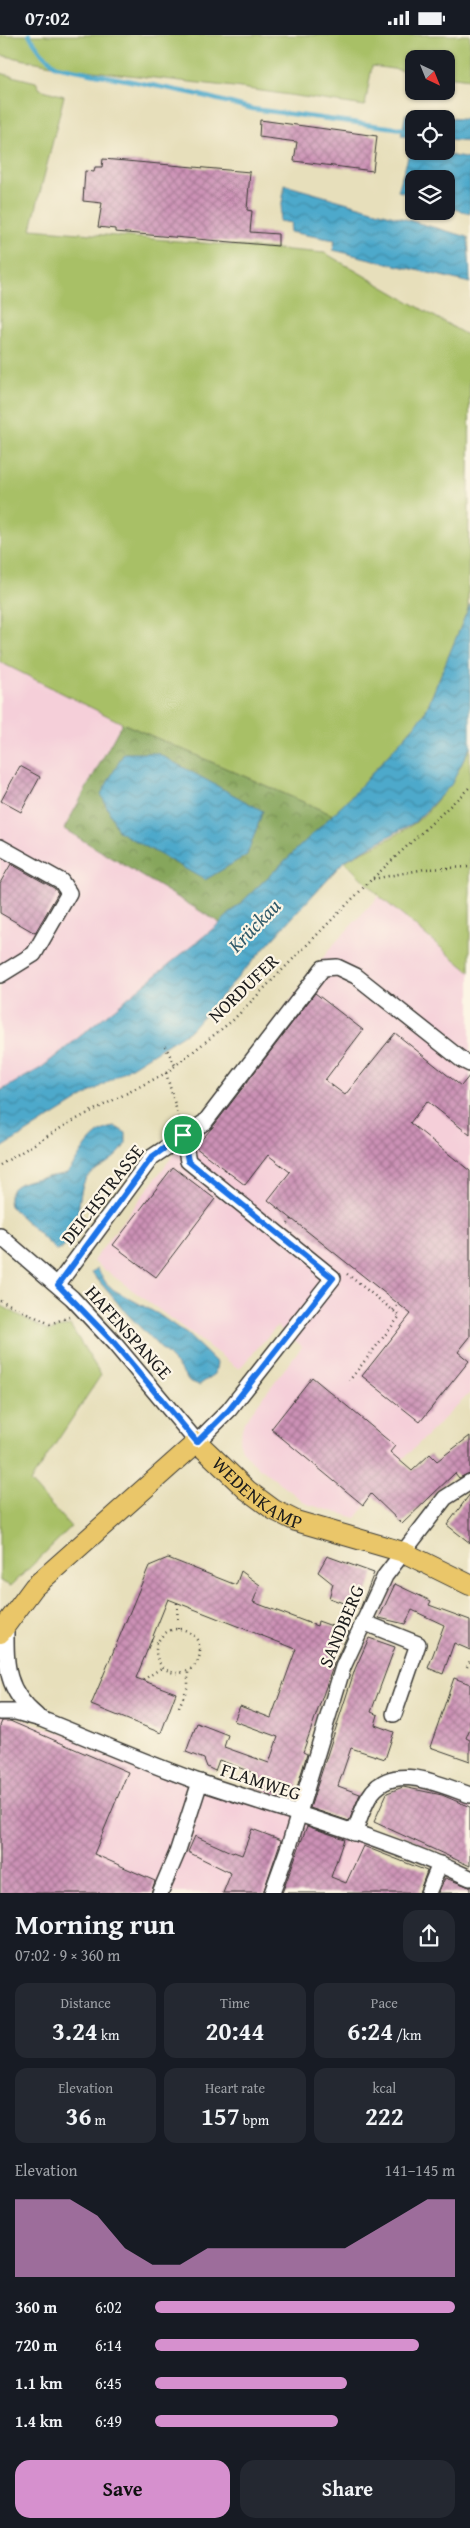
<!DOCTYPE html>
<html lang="en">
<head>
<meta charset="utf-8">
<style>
  body { margin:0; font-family:"Gentium Book Plus",serif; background:#242831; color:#f1f3f6; height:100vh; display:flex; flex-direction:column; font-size:19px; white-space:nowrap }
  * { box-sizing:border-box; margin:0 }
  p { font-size:16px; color:#9ea1a6 }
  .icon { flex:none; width:28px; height:28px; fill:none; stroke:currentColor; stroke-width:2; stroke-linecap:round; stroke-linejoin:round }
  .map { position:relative; height:1858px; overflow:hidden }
  .drawer { display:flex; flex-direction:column; background:#171b24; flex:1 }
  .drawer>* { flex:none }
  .needle { width:32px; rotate:137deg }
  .controls { position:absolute; left:405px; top:15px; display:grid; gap:10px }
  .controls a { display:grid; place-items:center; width:50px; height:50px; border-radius:10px; background:#171b24; box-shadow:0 1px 4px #0004; font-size:25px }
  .pin { position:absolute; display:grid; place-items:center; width:42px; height:42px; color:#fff; margin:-21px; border:2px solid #fff; border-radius:50%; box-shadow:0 1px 5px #0007 }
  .round { display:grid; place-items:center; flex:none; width:52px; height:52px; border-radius:15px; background:#242831 }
  .headline { display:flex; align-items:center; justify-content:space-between; height:85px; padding:0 15px }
  h1 { font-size:28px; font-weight:800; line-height:38px }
  .metrics { display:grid; grid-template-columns:repeat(3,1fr); gap:8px; height:85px; padding:5px 15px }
  .metrics div { display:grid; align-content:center; border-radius:12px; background:#242831; text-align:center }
  .metrics b { font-size:25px; font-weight:800 }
  .metrics small { font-size:14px; font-weight:400 }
  .metrics p { font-size:14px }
  .chart { height:140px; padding:10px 15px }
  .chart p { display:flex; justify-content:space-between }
  .chart svg { width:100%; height:90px; margin-top:5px; fill:#d690ce; opacity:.7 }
  .primary-button { display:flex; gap:10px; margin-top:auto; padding:10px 15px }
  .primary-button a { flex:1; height:58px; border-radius:15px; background:#d690ce; color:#111; font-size:20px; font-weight:800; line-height:58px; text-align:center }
  .primary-button a+a { background:#242831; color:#f1f3f6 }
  ul { padding:0 15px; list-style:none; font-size:16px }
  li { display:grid; grid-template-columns:80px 60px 1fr; align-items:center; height:38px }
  li i { height:12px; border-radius:6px; background:#d690ce }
  .status { display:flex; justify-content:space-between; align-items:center; height:35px; padding:0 25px; background:#171b24; direction:ltr }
  .status svg { height:14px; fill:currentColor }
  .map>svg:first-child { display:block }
</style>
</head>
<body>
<div class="status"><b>07:02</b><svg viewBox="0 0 49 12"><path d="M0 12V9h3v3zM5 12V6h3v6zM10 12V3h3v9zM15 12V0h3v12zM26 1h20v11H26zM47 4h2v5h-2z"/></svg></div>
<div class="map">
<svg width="470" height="1858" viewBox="0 0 470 1858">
  <defs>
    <pattern id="forest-crowns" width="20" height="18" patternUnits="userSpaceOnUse" patternTransform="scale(1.25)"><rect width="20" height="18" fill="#86a65b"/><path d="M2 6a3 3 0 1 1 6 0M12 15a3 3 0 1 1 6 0" fill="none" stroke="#6d864a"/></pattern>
    <pattern id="water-waves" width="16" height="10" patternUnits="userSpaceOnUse" patternTransform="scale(1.25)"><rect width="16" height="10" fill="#4da9cb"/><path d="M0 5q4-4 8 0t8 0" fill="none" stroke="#3f89a4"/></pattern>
    <pattern id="building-cross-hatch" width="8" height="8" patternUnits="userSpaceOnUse" patternTransform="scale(1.25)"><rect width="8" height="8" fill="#cc91b6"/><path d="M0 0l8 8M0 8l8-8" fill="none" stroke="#a57693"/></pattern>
  </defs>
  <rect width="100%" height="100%" fill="#fcf5e5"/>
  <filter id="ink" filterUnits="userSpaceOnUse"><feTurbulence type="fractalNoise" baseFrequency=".02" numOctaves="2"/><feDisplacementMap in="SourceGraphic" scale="10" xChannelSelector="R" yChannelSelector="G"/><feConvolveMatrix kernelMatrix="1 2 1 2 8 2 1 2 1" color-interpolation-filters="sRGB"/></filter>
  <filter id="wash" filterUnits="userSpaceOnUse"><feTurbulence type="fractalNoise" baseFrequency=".0096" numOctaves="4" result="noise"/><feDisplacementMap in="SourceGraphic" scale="20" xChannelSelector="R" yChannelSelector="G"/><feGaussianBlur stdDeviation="1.12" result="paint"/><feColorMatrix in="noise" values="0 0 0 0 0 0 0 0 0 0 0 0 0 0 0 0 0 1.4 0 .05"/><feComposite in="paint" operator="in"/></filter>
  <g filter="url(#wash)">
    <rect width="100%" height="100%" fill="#e7dfbb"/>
    <!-- built -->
    <g fill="#f5cfd9">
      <path d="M0 627 122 688 65 794 220 888 41 1033 0 1056Z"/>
      <path d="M379 861 470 937V1309L466 1314 470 1318V1358L399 1428 356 1483 307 1469 252 1427 242 1415 239 1405 244 1387 302 1311 277 1291 239 1334 93 1226 332 911Z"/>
      <path d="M0 1677 370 1804 347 1858H0Z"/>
    </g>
    <!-- grass -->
    <g fill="#a8c066" stroke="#626e41">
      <path d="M0 0H470V44L446 41V24H414V37L372 31 365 71 234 52 67 33 0 20Z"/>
      <path d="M0 38 36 47 40 54 64 61 31 194 325 218 470 302 468 576 424 680 349 764 333 780 122 688 0 627Z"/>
      <path d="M470 712V937L379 861 344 826C367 814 395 803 416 787 436 771 460 735 470 712Z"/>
      <path d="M0 1270 49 1296 70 1290 101 1340 30 1447 71 1492 11 1551 0 1546Z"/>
    </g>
    <!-- forest -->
    <path fill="url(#forest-crowns)" stroke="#51613c" d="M122 688 333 780 220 888 64 794Z"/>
    <!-- water -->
    <g fill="url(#water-waves)" stroke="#346274">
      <path d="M406 79 470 85V107L446 105V84H414V102L401 101Z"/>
      <path d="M426 116 470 124V179L446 171V144H414V161L398 156 409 119Z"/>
      <path d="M285 150 468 202 470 248 333 215 335 205 289 197 291 188 279 186Z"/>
      <path d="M470 569V712L451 750 415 787 344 826 189 996 0 1114V1056L41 1033 220 888 349 764 424 680Z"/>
      <path d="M124 718H157L263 776 247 820 205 845 118 796 101 759Z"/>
      <path d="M116 1092 126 1098V1108C122 1115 118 1120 111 1125 101 1133 87 1137 83 1150 76 1170 81 1207 57 1216L10 1171C1 1141 49 1144 67 1138 82 1120 90 1094 116 1092Z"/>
      <path d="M97 1233 106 1248 114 1255 158 1279 188 1300 217 1328 215 1339 199 1350 189 1346 177 1330 128 1280 92 1238Z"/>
    </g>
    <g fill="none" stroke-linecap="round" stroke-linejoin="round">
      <!-- stream -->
      <path stroke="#4da9cb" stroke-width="4.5" d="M29 0 42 18 56 31 196 59 253 74 403 94"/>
    </g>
    <g id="blocks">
      <!-- building -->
      <g fill="url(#building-cross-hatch)">
        <path d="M260 85 377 101 373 136 294 126 297 107 259 102Z"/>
        <path d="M103 124 250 137 247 175 252 176 250 197 278 199V211L115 197V194L98 192 102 168 83 166 85 136 94 137 95 132H102Z"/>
        <path d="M20 731 40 742 21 777 1 766Z"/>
        <path d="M11 829 54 853 58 858 35 898 0 878V848Z"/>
        <path d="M315 958 363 995 325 1045 345 1060 395 998 461 1051 470 1040V1100L427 1066 410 1088 470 1136V1302L458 1317 469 1326 420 1387 362 1341 411 1279 268 1165 290 1137 268 1120 245 1150 195 1112 212 1093Z"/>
        <path d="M173 1132 215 1164 156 1242 113 1210Z"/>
        <path d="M312 1342 395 1411 390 1417 412 1436 430 1419 437 1426 470 1401V1438L459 1443 455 1438 402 1489 371 1459 363 1470 271 1394Z"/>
        <path d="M470 1459V1508L447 1490Z"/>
        <path d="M327 1521 374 1538 360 1574 329 1563 333 1549 318 1537Z"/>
        <path d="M168 1523 236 1550 241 1536 260 1550 253 1567 317 1591 318 1586 349 1597 334 1629 303 1717 307 1719 295 1759 286 1763 252 1751 256 1739 219 1725 215 1736 207 1732 204 1724 186 1717 197 1688 228 1700 224 1712 269 1728 278 1702 234 1686 240 1671 271 1683 296 1614 168 1564 136 1643 176 1658 161 1698 91 1670 149 1531Z"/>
        <path d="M395 1549 431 1566 429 1570 470 1585V1615L454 1608 443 1639 428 1633 444 1590 412 1575 405 1589 379 1583Z"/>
        <path d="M369 1603 395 1612 371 1677 378 1680 375 1690 394 1697 385 1724 351 1713 338 1751 360 1759 349 1786 310 1773 355 1634Z"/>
        <path d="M454 1643 470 1649V1693L466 1703 470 1705V1726L430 1712Z"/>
        <path d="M2 1686H10L128 1737 94 1819 155 1846 151 1858H0V1691Z"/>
        <path d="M403 1752 442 1760 470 1772V1831L374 1787 387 1758Z"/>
        <path d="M307 1791 344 1804 331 1842 346 1848 363 1811 427 1836 419 1858H282Z"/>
        <path d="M252 1794 281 1805 263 1858H223L231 1838 188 1817 195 1801 233 1818 234 1817 242 1820Z"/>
        <path d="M445 1843 470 1852V1858H438Z"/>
      </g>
    </g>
  </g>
  <g filter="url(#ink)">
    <use href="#blocks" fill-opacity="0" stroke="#3a3934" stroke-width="1"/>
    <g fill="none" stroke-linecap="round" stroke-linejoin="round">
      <!-- minor casing -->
      <g stroke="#3a3934" stroke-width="18">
        <g id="minor">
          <path d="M0 812 61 846 69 858 34 919 0 940"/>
          <path d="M0 1201 72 1263 114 1308 197 1407 229 1375 333 1243 188 1126 183 1100"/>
          <path d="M58 1249 152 1122 205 1087 323 933 337 932 356 941 462 1025 470 1029"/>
          <path d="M363 1587 418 1609 394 1679"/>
          <path d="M6 1588C6 1628 4 1654 37 1681"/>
          <path d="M0 1677H16L41 1684C94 1705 148 1729 202 1748 292 1778 385 1803 470 1843"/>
          <path d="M354 1798C359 1786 363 1772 369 1762 391 1725 440 1750 470 1760"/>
          <path d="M160 1858 177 1818 200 1747"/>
          <path d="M272 1858 289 1811 343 1632 385 1541 445 1463 470 1447"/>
          <path d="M428 1858 440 1829"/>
        </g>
      </g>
      <!-- major casing -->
      <g stroke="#3a3934" stroke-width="22">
        <g id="major">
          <path id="s1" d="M0 1598 34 1552 197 1407 247 1455 274 1475 296 1486 403 1517 470 1550"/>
        </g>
      </g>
      <!-- path -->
      <g stroke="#3a3934" stroke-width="2.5" stroke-dasharray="1 4" stroke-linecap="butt">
        <path d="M373 844 425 834 470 832"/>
        <path d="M165 1011 175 1030"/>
        <path d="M166 1038 180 1087"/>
        <path d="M0 1130 69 1088 166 1038 233 985 371 845 470 752"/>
        <path d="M288 1189 292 1184"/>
        <path d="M347 1239 400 1281 349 1346"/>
        <path d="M0 1265 50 1289 69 1282"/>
        <path d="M393 1275 399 1269"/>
        <path d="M177 1568 178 1594"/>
        <circle cx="178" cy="1616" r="22"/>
        <path d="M151 1606 158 1608"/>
        <path d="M467 1632 470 1626"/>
        <path d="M143 1645 163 1632"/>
        <path d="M179 1672 188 1651V1636"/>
      </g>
      <!-- minor -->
      <use href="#minor" stroke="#fff" stroke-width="15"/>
      <!-- major -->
      <use href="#major" stroke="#eac669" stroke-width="20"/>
    </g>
  </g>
  <g fill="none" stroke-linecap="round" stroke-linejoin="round" filter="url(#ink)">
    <!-- route casing -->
    <g stroke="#fff" stroke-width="10">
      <path id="route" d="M183 1100 188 1126 333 1243 229 1375 197 1407 114 1308 58 1250 152 1122Z"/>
    </g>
    <!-- route -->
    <use href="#route" stroke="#1a73e8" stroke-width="6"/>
  </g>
  <g text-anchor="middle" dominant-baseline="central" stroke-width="4.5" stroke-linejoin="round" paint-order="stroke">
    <!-- street labels -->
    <g font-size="19" fill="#1c1c1c" stroke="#fcf5e5">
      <text transform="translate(243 953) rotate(-44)">NORDUFER</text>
      <text transform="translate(102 1159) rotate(-52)">DEICHSTRASSE</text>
      <text transform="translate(129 1297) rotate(48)">HAFENSPANGE</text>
      <text stroke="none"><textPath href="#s1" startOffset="355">WEDENKAMP</textPath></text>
      <text transform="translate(341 1591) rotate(-67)">SANDBERG</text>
      <text transform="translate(261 1746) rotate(18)">FLAMWEG</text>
    </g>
    <!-- water labels -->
    <g font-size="20" font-style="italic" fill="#325b6b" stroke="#fcf5e5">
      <text transform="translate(254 890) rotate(-46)">Krückau</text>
    </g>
  </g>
</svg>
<div class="controls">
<a><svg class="needle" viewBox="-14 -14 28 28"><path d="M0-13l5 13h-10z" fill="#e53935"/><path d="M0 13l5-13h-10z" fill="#9ea1a6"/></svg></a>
<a><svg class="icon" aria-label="locate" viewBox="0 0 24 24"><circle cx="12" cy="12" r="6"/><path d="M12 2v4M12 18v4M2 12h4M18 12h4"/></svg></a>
<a><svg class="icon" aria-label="layers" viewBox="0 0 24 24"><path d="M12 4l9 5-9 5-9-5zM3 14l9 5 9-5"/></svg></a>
</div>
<div class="pin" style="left:183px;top:1100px;background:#1e9e55"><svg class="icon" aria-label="arrive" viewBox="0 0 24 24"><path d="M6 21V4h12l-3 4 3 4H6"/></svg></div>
</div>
<section class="drawer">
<div class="headline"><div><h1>Morning run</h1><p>07:02 · 9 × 360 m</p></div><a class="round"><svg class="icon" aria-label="share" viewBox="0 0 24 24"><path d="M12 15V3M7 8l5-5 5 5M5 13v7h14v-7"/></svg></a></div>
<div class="metrics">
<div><p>Distance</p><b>3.24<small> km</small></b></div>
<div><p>Time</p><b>20:44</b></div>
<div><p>Pace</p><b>6:24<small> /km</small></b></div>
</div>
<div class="metrics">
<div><p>Elevation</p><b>36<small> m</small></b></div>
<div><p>Heart rate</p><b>157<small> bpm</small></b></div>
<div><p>kcal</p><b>222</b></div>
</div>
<div class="chart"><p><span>Elevation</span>141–145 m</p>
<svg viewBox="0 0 160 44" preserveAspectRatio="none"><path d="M0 44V6L10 6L20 6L30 14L40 30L50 38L60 38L70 30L80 30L90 30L100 30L110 30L120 30L130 22L140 14L150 6L160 6V44z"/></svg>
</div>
<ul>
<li><b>360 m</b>6:02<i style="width:100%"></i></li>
<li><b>720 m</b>6:14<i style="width:88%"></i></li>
<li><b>1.1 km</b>6:45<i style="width:64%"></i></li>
<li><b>1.4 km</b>6:49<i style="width:61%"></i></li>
</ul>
<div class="primary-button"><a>Save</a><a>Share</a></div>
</section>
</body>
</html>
